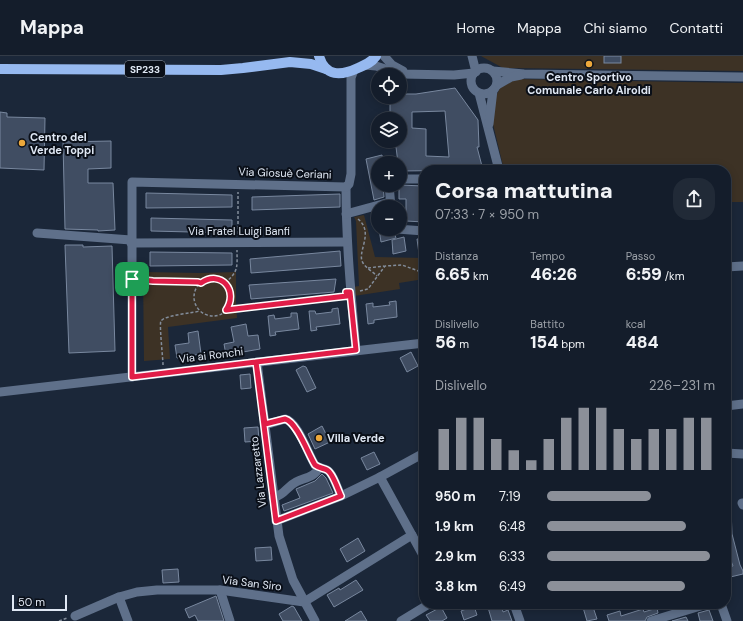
<!DOCTYPE html>
<html lang="it">
<head>
<meta charset="utf-8">
<style>
  body { margin:0; font-family:"DM Sans",sans-serif; background:#212a37; color:#f1f3f6; height:100vh; display:flex; flex-direction:column; font-size:15px; white-space:nowrap }
  * { box-sizing:border-box; margin:0 }
  p { font-size:13px; color:#9da2a9 }
  .icon { flex:none; width:22px; height:22px; fill:none; stroke:currentColor; stroke-width:2; stroke-linecap:round; stroke-linejoin:round }
  .map { position:relative; flex:1; overflow:hidden }
  .side { position:absolute; left:419px; top:109px; width:312px; height:444px; display:flex; flex-direction:column; background:#141d2b; border-radius:16px; box-shadow:0 2px 10px #0003,0 0 0 1px #333b47 }
  .side>* { flex:none }
  .tools { position:absolute; left:371px; top:12px; display:grid; gap:8px }
  .tools a { display:grid; place-items:center; width:36px; height:36px; border-radius:50%; background:#141d2b; box-shadow:0 2px 10px #0003,0 0 0 1px #333b47; font-size:20px }
  .scale { position:absolute; left:12px; bottom:10px; width:55px; box-sizing:border-box; padding-left:4px; border:2px solid #e0e8f4; border-top:0; font-size:11px; line-height:14px; white-space:nowrap; color:#e0e8f4; -webkit-text-stroke:3px #0a0f18; paint-order:stroke }
  .pin { position:absolute; display:grid; place-items:center; width:34px; height:34px; color:#fff; margin:-17px; border-radius:8px; box-shadow:0 2px 6px #0006 }
  .round { display:grid; place-items:center; flex:none; width:42px; height:42px; border-radius:16px; background:#212a37 }
  .overview { display:flex; align-items:center; justify-content:space-between; height:68px; padding:0 16px }
  h1 { font-size:22px; font-weight:800; line-height:30px }
  .metrics { display:grid; grid-template-columns:repeat(3,1fr); gap:6px; height:68px; padding:4px 16px }
  .metrics div { display:grid; align-content:center }
  .metrics b { font-size:17px; font-weight:800 }
  .metrics small { font-size:11px; font-weight:400 }
  .metrics p { font-size:11px }
  .chart { height:112px; padding:8px 16px }
  .chart p { display:flex; justify-content:space-between }
  .chart svg { width:100%; height:72px; margin-top:4px; stroke:#8c9099; stroke-width:6 }
  ul { padding:0 16px; list-style:none; font-size:13px }
  li { display:grid; grid-template-columns:64px 48px 1fr; align-items:center; height:30px }
  li i { height:10px; border-radius:5px; background:#8c9099 }
  header { display:flex; align-items:center; gap:24px; box-sizing:border-box; height:56px; padding:0 20px; background:#141d2b; border-bottom:1px solid #333b47 }
  header strong { font-size:19px }
  nav { display:flex; gap:22px; margin-inline-start:auto; font-size:14px }
  .map>svg:first-child { display:block }
</style>
</head>
<body>
<header>
<strong>Mappa</strong>
<nav><a>Home</a><a>Mappa</a><a>Chi siamo</a><a>Contatti</a></nav>
</header>
<div class="map">
<svg width="743" height="565" viewBox="0 0 743 565">
  <rect width="100%" height="100%" fill="#1b2739"/>
  <!-- green -->
  <g fill="#3d3225">
    <path d="M481 0H743V15L503 12Z"/>
    <path d="M516 23 743 27V146H726V114H504L493 68 495 42 500 32Z"/>
    <path d="M364 159 375 201 424 202V223L399 227 400 233 354 240 353 231 359 230 356 165 354 161Z"/>
    <path d="M143 216 200 217 236 216V249L237 262 168 271 170 303 144 305Z"/>
  </g>
  <!-- building -->
  <g fill="#404d62" stroke="#79889f" fill-rule="evenodd">
    <rect x="604" y="0" width="17" height="7"/>
    <path d="M455 32 478 64 479 91H477L483 114 400 115V107H398L396 91H389V85H400V63H390V41H400V38H416ZM445 55 449 101 426 100V73L412 72V56Z"/>
    <path d="M0 56 7 57V61L45 62 44 114 0 112Z"/>
    <path d="M111 85V112L88 113V127H113L115 174 98 175V174L65 173 63 86Z"/>
    <path d="M382 99 383 107H378V129H383L384 141 374 144 366 103Z"/>
    <path d="M399 129 424 130V166L406 165V143H399Z"/>
    <path d="M146 137 232 139V151L146 152Z"/>
    <path d="M340 138V151L252 154V141Z"/>
    <path d="M151 162 232 164V177L151 175Z"/>
    <path d="M379 173H391L392 176 395 179 396 182 381 186Z"/>
    <path d="M404 181 406 195 393 198 392 184Z"/>
    <path d="M417 183H424V204L420 205Z"/>
    <path d="M65 189H83V191L112 190 115 295 69 297Z"/>
    <path d="M340 195 341 210 251 217 250 203Z"/>
    <path d="M150 196 232 197V209L150 210Z"/>
    <path d="M336 223 334 236 251 243 249 229Z"/>
    <path d="M396 245 397 261 374 264V267L368 268 366 248 373 247V251L390 249 389 246Z"/>
    <path d="M338 252 340 268 316 271 317 274 311 275 309 255H315L316 258 332 256V253Z"/>
    <path d="M291 257H297L299 273 275 276 276 279 270 280 268 260 274 259 275 263 291 261Z"/>
    <path d="M246 268 248 280 258 279 260 293 226 299 224 288 234 286 231 271Z"/>
    <path d="M198 275 201 298 177 302 175 289 189 287 188 277Z"/>
    <path d="M411 296 418 310 407 316 400 302Z"/>
    <path d="M303 310 306 311 316 332 307 336 296 314Z"/>
    <path d="M250 318 251 332 241 333 240 319Z"/>
    <path d="M322 370 330 386 315 393 308 378Z"/>
    <path d="M258 371 259 385 245 386 244 372Z"/>
    <path d="M374 396 380 408 367 414 361 402Z"/>
    <path d="M322 418 326 422 333 437 284 455 282 449 300 442 296 433 315 425Z"/>
    <path d="M726 453H731L732 478 740 509 743 515V518L726 522V512L733 510 726 492Z"/>
    <path d="M358 482 365 495 347 506 340 493Z"/>
    <path d="M271 491 272 504 256 505 255 492Z"/>
    <path d="M178 513 179 526 163 527 162 514Z"/>
    <path d="M356 524 363 534 334 551 327 539 339 532 340 534Z"/>
    <path d="M216 540 224 565H198L195 559 189 562 185 553Z"/>
    <path d="M487 548H501L503 556 508 554 512 565H492Z"/>
    <path d="M582 548H592L597 563 587 565Z"/>
    <path d="M292 550 294 551 302 565H283L279 558Z"/>
    <path d="M474 550 477 559 464 564 461 555Z"/>
    <path d="M441 551 447 562 442 565H430L426 559Z"/>
    <path d="M657 552 658 557 647 561 645 565H609L607 559 620 555 621 560 643 553 644 556Z"/>
    <path d="M709 554 713 565H700L698 557Z"/>
    <path d="M361 555 367 565H345Z"/>
    <path d="M686 561 688 565H672Z"/>
  </g>
  <g fill="none" stroke-linecap="round" stroke-linejoin="round">
    <!-- path -->
    <g stroke="#838d9b" stroke-width="1.5" stroke-dasharray="3 2" stroke-linecap="butt">
      <path d="M358 163C375 177 356 196 363 207 366 212 373 216 377 220"/>
      <path d="M238 178V136"/>
      <path d="M368 212 384 210"/>
      <circle cx="213" cy="241" r="19"/>
      <path d="M139 224 153 225 198 226 201 227"/>
      <path d="M225 227C239 215 237 211 237 194"/>
      <path d="M360 235 368 233 385 210 402 209 424 217"/>
      <path d="M226 254 344 240"/>
      <path d="M163 309C163 303 159 267 161 265 165 259 193 257 200 255"/>
      <path d="M59 565 67 562"/>
    </g>
    <!-- minor -->
    <g stroke="#5f708a" stroke-width="9">
      <path d="M384 0 392 9 403 15"/>
      <path d="M472 0 476 16"/>
      <path d="M365 9 376 10 401 18 454 19 474 17"/>
      <circle cx="484" cy="25" r="13"/>
      <path d="M493 15 524 18 743 21"/>
      <path d="M497 29 511 21 521 19"/>
      <path d="M479 37 499 114"/>
      <path d="M489 68 493 34"/>
      <path d="M400 123H424"/>
      <path d="M389 129 391 151"/>
      <path d="M346 131C346 185 351 239 356 294"/>
      <path d="M346 131 349 128 351 118V22L354 14"/>
      <path d="M346 158 390 146"/>
      <path d="M397 173 424 175"/>
      <path d="M37 177 131 184"/>
      <path d="M131 187 347 186"/>
      <path d="M726 211 743 210"/>
      <path d="M257 306 279 480 293 524 315 565"/>
      <path d="M132 321V126L346 131"/>
      <path d="M0 336 424 287"/>
      <path d="M726 350 743 348"/>
      <path d="M265 369 285 363C298 366 308 398 315 409 319 412 323 412 327 414 333 417 338 434 341 440"/>
      <path d="M726 397 743 398"/>
      <path d="M380 421 424 501"/>
      <path d="M273 442C286 438 286 431 296 426 304 422 315 421 319 412"/>
      <path d="M742 447 743 449"/>
      <path d="M276 465 341 440 380 421 424 397"/>
      <path d="M220 534 230 565"/>
      <path d="M119 541 128 565"/>
      <path d="M514 548 520 565"/>
      <path d="M721 548 727 565"/>
      <path d="M75 560 119 541 137 536 157 534H220L304 546 412 479"/>
      <path d="M401 565 429 548"/>
      <path d="M651 565 707 548"/>
    </g>
    <!-- major -->
    <g stroke="#96b9f0" stroke-width="10">
      <path d="M319 0C325 21 341 20 358 12 365 9 371 7 376 0"/>
      <path d="M0 13 221 14 243 12 290 6 311 8 326 13"/>
    </g>
  </g>
  <g fill="none" stroke-linecap="round" stroke-linejoin="round">
    <!-- route casing -->
    <g stroke="#fff" stroke-width="8">
      <path id="route" d="M132 223V321L256 306 276 465 341 440C338 434 333 417 327 414 323 412 319 412 315 409 308 398 297 366 285 363L265 368 256 306 356 294 350 236H346L347 240 226 254C239 235 221 213 201 227L198 226 153 225 132 223"/>
    </g>
    <!-- route -->
    <use href="#route" stroke="#e11d48" stroke-width="5"/>
  </g>
  <!-- markers -->
  <g fill="#eda83b" stroke="#0a0f18" stroke-width="1.5">
    <circle cx="589" cy="8" r="4"/>
    <circle cx="22" cy="87" r="4"/>
    <circle cx="319" cy="382" r="4"/>
  </g>
  <g text-anchor="middle" dominant-baseline="central" stroke-width="4" stroke-linejoin="round" paint-order="stroke">
    <!-- shield labels -->
    <rect fill="#0a0f18" stroke="#a0a7b2" stroke-width="1" x="125" y="5" width="40" height="16" rx="3"/>
    <g font-size="10" font-weight="bold" fill="#e0e8f4">
      <text x="145" y="13">SP233</text>
    </g>
    <!-- poi labels -->
    <g font-size="11" font-weight="bold" fill="#e0e8f4" stroke="#0a0f18" text-anchor="start">
      <text x="589" y="21" text-anchor="middle">Centro Sportivo<tspan x="589" dy="13">Comunale Carlo Airoldi</tspan></text>
      <text x="30" y="81">Centro del<tspan x="30" dy="13">Verde Toppi</tspan></text>
      <text x="327" y="382">Villa Verde</text>
    </g>
    <!-- street labels -->
    <g font-size="11" fill="#e0e8f4" stroke="#0a0f18">
      <text transform="translate(285 117) rotate(2)">Via Giosuè Ceriani</text>
      <text x="239" y="175">Via Fratel Luigi Banfi</text>
      <text transform="translate(211 299) rotate(-7)">Via ai Ronchi</text>
      <text transform="translate(258 416) rotate(-97)">Via Lazzaretto</text>
      <text transform="translate(252 527) rotate(7)">Via San Siro</text>
    </g>
  </g>
</svg>
<div class="tools">
<a><svg class="icon" aria-label="locate" viewBox="0 0 24 24"><circle cx="12" cy="12" r="6"/><path d="M12 2v4M12 18v4M2 12h4M18 12h4"/></svg></a>
<a><svg class="icon" aria-label="layers" viewBox="0 0 24 24"><path d="M12 4l9 5-9 5-9-5zM3 14l9 5 9-5"/></svg></a>
<a>+</a>
<a>−</a>
</div>
<div class="scale">50 m</div>
<div class="pin" style="left:132px;top:223px;background:#1e9e55"><svg class="icon" aria-label="arrive" viewBox="0 0 24 24"><path d="M6 21V4h12l-3 4 3 4H6"/></svg></div>
<section class="side">
<div class="overview"><div><h1>Corsa mattutina</h1><p>07:33 · 7 × 950 m</p></div><a class="round"><svg class="icon" aria-label="share" viewBox="0 0 24 24"><path d="M12 15V3M7 8l5-5 5 5M5 13v7h14v-7"/></svg></a></div>
<div class="metrics">
<div><p>Distanza</p><b>6.65<small> km</small></b></div>
<div><p>Tempo</p><b>46:26</b></div>
<div><p>Passo</p><b>6:59<small> /km</small></b></div>
</div>
<div class="metrics">
<div><p>Dislivello</p><b>56<small> m</small></b></div>
<div><p>Battito</p><b>154<small> bpm</small></b></div>
<div><p>kcal</p><b>484</b></div>
</div>
<div class="chart"><p><span>Dislivello</span>226–231 m</p>
<svg viewBox="0 0 160 44" preserveAspectRatio="none"><path d="M5 44V19M15 44V12M25 44V12M35 44V25M45 44V32M55 44V38M65 44V25M75 44V12M85 44V6M95 44V6M105 44V19M115 44V25M125 44V19M135 44V19M145 44V12M155 44V12"/></svg>
</div>
<ul>
<li><b>950 m</b>7:19<i style="width:62%"></i></li>
<li><b>1.9 km</b>6:48<i style="width:83%"></i></li>
<li><b>2.9 km</b>6:33<i style="width:97%"></i></li>
<li><b>3.8 km</b>6:49<i style="width:82%"></i></li>
</ul>
</section>
</div>
</body>
</html>
